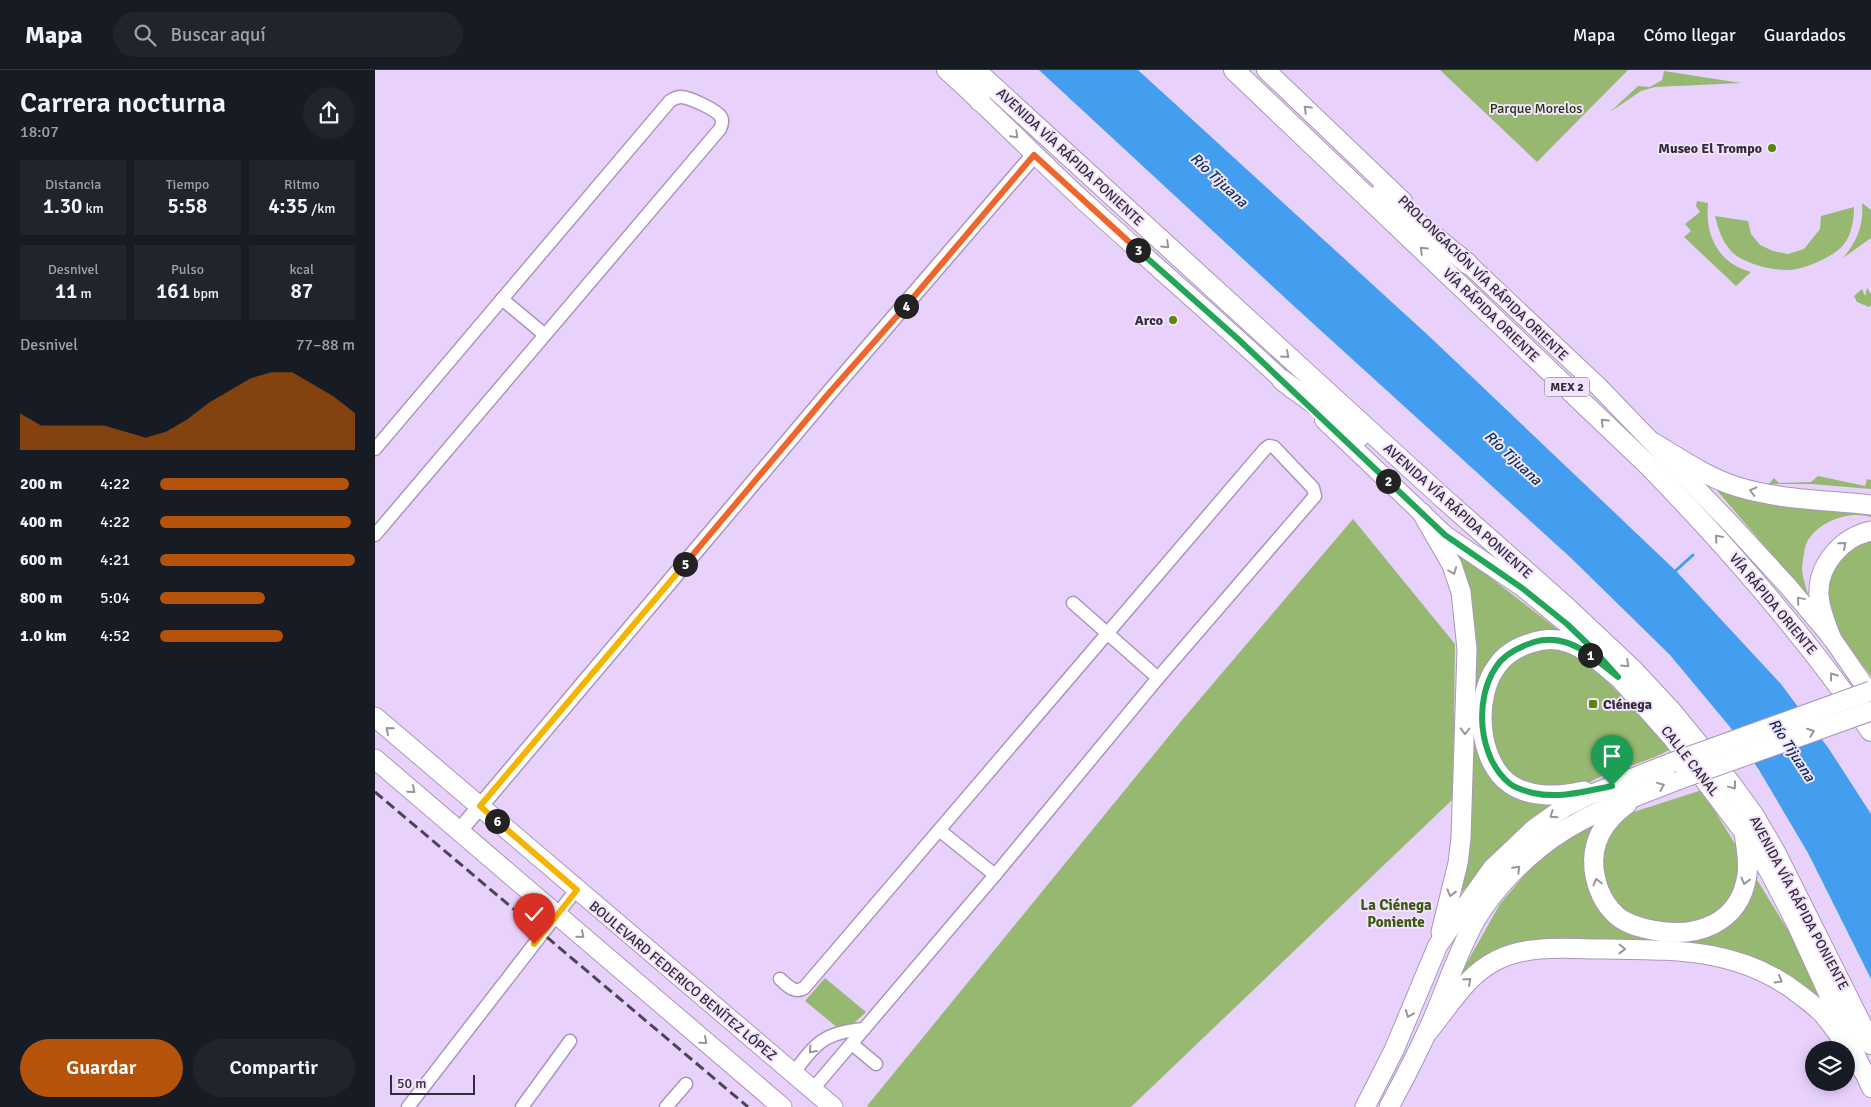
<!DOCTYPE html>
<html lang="es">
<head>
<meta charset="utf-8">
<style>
  body { margin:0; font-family:Signika,sans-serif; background:#20242c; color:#f1f3f6; height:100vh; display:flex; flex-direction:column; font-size:19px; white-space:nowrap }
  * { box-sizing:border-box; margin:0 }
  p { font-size:16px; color:#9ea1a6 }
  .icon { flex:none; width:28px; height:28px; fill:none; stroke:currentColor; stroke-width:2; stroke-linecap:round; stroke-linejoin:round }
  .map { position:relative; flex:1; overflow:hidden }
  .drawer { display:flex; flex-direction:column; background:#171b24; width:375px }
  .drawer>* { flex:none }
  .fabs { position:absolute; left:1430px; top:971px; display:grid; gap:10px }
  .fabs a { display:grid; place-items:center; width:50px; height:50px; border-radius:50%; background:#171b24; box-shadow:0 2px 12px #0003; font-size:25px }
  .scale { position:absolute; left:15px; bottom:12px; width:85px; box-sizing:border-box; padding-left:5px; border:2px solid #332b3a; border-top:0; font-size:14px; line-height:18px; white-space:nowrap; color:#332b3a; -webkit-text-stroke:4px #f1e3fc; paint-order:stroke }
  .pin { position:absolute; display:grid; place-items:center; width:42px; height:42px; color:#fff; margin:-51px -21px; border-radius:50% 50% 50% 0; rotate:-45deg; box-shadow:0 0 5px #0007 }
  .pin .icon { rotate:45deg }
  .km { position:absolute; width:25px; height:25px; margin:-12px; border-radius:50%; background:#222; color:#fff; font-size:14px; line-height:25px; text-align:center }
  .round { display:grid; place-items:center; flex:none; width:52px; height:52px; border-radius:26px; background:#20242c }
  .head { display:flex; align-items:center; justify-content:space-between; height:85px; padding:0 20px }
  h1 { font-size:28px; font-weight:600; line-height:38px }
  .stats { display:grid; grid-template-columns:repeat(3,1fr); gap:8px; height:85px; padding:5px 20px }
  .stats div { display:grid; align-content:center; border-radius:0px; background:#20242c; text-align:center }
  .stats b { font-size:21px; font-weight:600 }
  .stats small { font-size:14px; font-weight:400 }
  .stats p { font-size:14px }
  .chart { height:140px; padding:10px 20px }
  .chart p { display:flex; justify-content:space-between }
  .chart svg { width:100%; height:90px; margin-top:5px; fill:#b45309; opacity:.7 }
  .cta { display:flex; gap:10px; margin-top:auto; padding:10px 20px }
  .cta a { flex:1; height:58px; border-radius:30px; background:#b45309; color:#fff; font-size:20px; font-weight:600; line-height:58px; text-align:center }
  .cta a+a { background:#20242c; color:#f1f3f6 }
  ul { padding:0 20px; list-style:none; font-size:16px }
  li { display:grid; grid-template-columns:80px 60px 1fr; align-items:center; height:38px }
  li i { height:12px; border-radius:6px; background:#b45309 }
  header { display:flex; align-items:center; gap:30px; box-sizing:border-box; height:70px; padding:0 25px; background:#171b24; border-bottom:1px solid #363941 }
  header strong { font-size:24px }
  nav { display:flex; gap:28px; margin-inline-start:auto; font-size:18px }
  .search { width:350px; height:45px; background:#20242c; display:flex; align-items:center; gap:12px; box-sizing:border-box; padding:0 18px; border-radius:28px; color:#9ea1a6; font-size:19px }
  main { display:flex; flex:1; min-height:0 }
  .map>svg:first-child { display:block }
</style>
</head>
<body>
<header>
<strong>Mapa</strong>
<div class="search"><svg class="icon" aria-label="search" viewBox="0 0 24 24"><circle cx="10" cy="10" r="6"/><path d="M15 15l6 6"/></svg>Buscar aquí</div>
<nav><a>Mapa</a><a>Cómo llegar</a><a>Guardados</a></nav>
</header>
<main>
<section class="drawer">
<div class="head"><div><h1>Carrera nocturna</h1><p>18:07</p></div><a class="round"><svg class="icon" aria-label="share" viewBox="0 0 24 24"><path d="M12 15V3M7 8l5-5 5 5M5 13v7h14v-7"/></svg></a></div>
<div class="stats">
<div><p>Distancia</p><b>1.30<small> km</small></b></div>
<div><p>Tiempo</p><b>5:58</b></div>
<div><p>Ritmo</p><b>4:35<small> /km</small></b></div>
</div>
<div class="stats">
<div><p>Desnivel</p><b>11<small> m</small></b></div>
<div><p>Pulso</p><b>161<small> bpm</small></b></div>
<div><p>kcal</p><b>87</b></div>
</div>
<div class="chart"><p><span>Desnivel</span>77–88 m</p>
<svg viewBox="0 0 160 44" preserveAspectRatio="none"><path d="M0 44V26L10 32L20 32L30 32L40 32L50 35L60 38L70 35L80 29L90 21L100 15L110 9L120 6L130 6L140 12L150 18L160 26V44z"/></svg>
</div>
<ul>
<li><b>200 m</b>4:22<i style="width:97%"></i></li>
<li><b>400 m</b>4:22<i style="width:98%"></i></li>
<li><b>600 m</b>4:21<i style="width:100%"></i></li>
<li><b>800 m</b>5:04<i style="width:54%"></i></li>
<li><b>1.0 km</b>4:52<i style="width:63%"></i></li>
</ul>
<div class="cta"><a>Guardar</a><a>Compartir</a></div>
</section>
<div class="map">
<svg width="1496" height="1037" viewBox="0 0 1496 1037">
  <rect width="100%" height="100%" fill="#e8d2fb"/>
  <!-- green -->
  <g fill="#96b871">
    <path d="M1065 0H1253L1162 92Z"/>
    <path d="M1289 1 1366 13 1280 17 1266 21 1235 42 1263 16 1275 17 1287 10Z"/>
    <path d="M1322 131 1333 133C1330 166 1343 193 1376 202L1361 216 1309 167 1316 161 1310 154 1325 142 1321 136Z"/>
    <path d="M1487 133 1496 140V168L1468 188C1482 171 1489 155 1487 133Z"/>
    <path d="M1479 137C1479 149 1477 164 1469 174 1459 187 1430 199 1414 200 1398 201 1366 193 1356 181 1347 171 1343 158 1340 146L1373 151 1376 164 1385 175 1398 181 1413 184 1429 179 1445 159 1446 146Z"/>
    <path d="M1492 218 1496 224V235L1494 237 1482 232 1479 226 1487 219 1490 226Z"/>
    <path d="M1443 406 1490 416 1492 409 1496 410V419L1436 414H1394L1399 408 1404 413 1436 412Z"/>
    <path d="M1339 417 1496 442V447C1475 440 1443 451 1432 472 1429 478 1428 491 1427 498 1427 508 1432 519 1434 528Z"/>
    <path d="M978 449 1080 574 1078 729 756 1037H493L492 1036 807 650Z"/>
    <path d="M1496 467V605H1495L1467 567 1451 536 1450 519 1460 490Z"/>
    <path d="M1081 481 1186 562 1296 679C1270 694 1240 698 1215 712 1164 740 1125 786 1083 826L1093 519Z"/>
    <path d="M1327 720 1419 870 1447 933 1355 881 1142 876 1071 930 1125 834 1164 788 1215 756Z"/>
    <path d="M450 908 491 942 477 955 463 958 430 931Z"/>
  </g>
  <!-- water -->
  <path fill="#449ef0" d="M664 0H763L1055 267 1301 501 1406 614 1454 679 1496 744V909L1433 783 1384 700 1355 657 1295 585 1196 488 921 238Z"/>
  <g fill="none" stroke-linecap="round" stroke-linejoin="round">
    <!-- stream -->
    <path stroke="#449ef0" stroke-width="3" d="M1298 503 1318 485"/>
    <!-- minor casing -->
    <g stroke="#aa96bc" stroke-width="15">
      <g id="minor">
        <path d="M127 229 170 265"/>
        <path d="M0 379 295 31C298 29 301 27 306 27 314 27 342 40 346 47 348 51 347 55 345 59L0 465"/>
        <path d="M698 533 783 608"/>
        <path d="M564 760 620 805"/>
        <path d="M405 909C412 915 419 924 429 918L890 379 894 376 899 377 938 418 940 426 783 608 620 805 437 1020"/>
        <path d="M477 974 501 994"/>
        <path d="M418 1004C440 973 450 962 489 959"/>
        <path d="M33 1037 201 820"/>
        <path d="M147 1037 195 971"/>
        <path d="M291 1037 311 1014"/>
      </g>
    </g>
    <!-- tertiary casing -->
    <g stroke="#aa96bc" stroke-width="18">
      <path id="tertiary" d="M85 760 454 323 659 85"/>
    </g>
    <!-- secondary casing -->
    <g stroke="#aa96bc" stroke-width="20">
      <g id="secondary">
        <path d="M571 0C619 43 664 90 712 134 780 196 850 256 918 320"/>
        <path d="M891 0 1028 131"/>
        <path d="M1084 185 1223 316 1355 453 1412 515 1456 567 1496 625"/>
        <path d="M949 350 1070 465 1147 517 1192 554 1218 579 1297 668 1369 763 1393 800 1421 854 1496 1018"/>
      </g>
    </g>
    <!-- primary casing -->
    <g stroke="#aa96bc" stroke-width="21">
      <g id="primary">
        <path d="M1279 373C1306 389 1333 408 1363 417 1406 430 1452 430 1496 435"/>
        <path d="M1047 443 1077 495 1086 522 1092 579 1086 768 1083 793 1066 862"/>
        <path d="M1456 567C1451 554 1445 540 1444 526 1442 495 1467 467 1496 461"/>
        <path d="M0 647 458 1037"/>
        <path d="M0 689 407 1037"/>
        <path d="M1209 721C1185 726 1157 729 1135 714 1102 691 1099 626 1122 596 1130 584 1143 577 1156 573 1168 569 1181 568 1194 573 1212 579 1228 595 1243 607"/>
        <path d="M1252 734C1230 750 1216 771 1219 799 1221 815 1227 831 1239 843 1248 853 1263 857 1277 860 1321 869 1365 854 1372 805 1374 790 1371 777 1369 763"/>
        <path d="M1052 963C1074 937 1091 905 1122 890 1154 874 1196 879 1230 879 1301 880 1365 878 1424 924 1434 932 1445 939 1452 949 1466 966 1477 984 1489 1002"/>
        <path d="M990 1037 1019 980 1063 875 1117 799 1159 759 1190 737 1212 726 1296 693"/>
        <path d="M1014 1037C1027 1013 1040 988 1052 962 1069 926 1080 887 1100 851 1120 816 1156 781 1190 760 1227 737 1268 724 1308 708"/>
      </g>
    </g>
    <!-- trunk casing -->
    <g stroke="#aa96bc" stroke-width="22">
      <g id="trunk">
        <path d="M583 0 603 22 605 31"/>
        <path d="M600 0 1068 428 1190 536 1258 600 1297 642 1355 713 1379 746 1399 780 1496 974"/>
        <path d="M859 0 1273 395C1355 479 1429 564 1496 661"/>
        <path d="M1006 123 1093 194"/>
        <path d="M907 310 984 367"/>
      </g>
    </g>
    <!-- minor -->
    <use href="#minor" stroke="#fff" stroke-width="12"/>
    <!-- tertiary -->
    <use href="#tertiary" stroke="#fff" stroke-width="15"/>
    <!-- secondary -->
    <use href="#secondary" stroke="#fff" stroke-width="18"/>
    <!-- primary -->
    <use href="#primary" stroke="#fff" stroke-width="19"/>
    <!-- trunk -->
    <use href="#trunk" stroke="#fff" stroke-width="20"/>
    <!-- rail -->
    <path stroke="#4d4356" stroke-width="3" stroke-dasharray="10 5" stroke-linecap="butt" d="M0 722 373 1037"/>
    <!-- primary-bridge casing -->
    <g stroke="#aa96bc" stroke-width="21" stroke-linecap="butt">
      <g id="primary-bridge">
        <path d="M1296 693 1496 621"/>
        <path d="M1308 708 1496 641"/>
      </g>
    </g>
    <!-- primary-bridge -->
    <use href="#primary-bridge" stroke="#fff" stroke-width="19"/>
  </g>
  <!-- one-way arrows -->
  <defs><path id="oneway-chevron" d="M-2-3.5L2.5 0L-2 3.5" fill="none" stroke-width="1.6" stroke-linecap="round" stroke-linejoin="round" transform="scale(1.25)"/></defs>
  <g stroke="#99959c">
    <use href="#oneway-chevron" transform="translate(932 39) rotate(-136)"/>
    <use href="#oneway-chevron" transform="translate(640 65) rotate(45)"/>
    <use href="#oneway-chevron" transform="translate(791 175) rotate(43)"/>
    <use href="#oneway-chevron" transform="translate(1048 180) rotate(-136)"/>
    <use href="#oneway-chevron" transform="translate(911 285) rotate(42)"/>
    <use href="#oneway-chevron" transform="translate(1229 352) rotate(-136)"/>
    <use href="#oneway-chevron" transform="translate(1378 421) rotate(-166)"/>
    <use href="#oneway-chevron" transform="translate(1343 468) rotate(-131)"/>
    <use href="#oneway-chevron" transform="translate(1468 475) rotate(-41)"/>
    <use href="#oneway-chevron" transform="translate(1078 501) rotate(69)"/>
    <use href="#oneway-chevron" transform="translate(1425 530) rotate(-130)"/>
    <use href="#oneway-chevron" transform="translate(1251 594) rotate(43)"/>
    <use href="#oneway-chevron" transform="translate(1458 606) rotate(-126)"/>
    <use href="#oneway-chevron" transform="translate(14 660) rotate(-139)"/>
    <use href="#oneway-chevron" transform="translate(1090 661) rotate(91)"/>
    <use href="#oneway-chevron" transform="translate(1436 662) rotate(-20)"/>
    <use href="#oneway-chevron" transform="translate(1286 716) rotate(-22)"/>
    <use href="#oneway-chevron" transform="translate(1358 716) rotate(53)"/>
    <use href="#oneway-chevron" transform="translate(37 720) rotate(40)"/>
    <use href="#oneway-chevron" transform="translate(1178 745) rotate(146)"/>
    <use href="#oneway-chevron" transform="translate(1142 799) rotate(-45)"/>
    <use href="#oneway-chevron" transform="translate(1370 811) rotate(104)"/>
    <use href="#oneway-chevron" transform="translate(1222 812) rotate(-105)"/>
    <use href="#oneway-chevron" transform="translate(1076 823) rotate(104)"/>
    <use href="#oneway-chevron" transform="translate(206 865) rotate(41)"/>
    <use href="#oneway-chevron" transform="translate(1247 879) rotate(1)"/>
    <use href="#oneway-chevron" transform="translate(1404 910) rotate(30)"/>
    <use href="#oneway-chevron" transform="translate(1093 911) rotate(-42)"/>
    <use href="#oneway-chevron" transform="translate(1034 944) rotate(113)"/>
    <use href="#oneway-chevron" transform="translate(329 971) rotate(41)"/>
    <use href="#oneway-chevron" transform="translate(437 980) rotate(132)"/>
  </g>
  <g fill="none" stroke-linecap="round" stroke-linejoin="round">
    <!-- split-1 casing -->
    <g stroke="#fff" stroke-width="10">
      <path id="split-1" d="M1215 585C1199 573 1179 566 1159 572 1144 577 1129 584 1121 597 1099 629 1103 687 1134 713 1140 718 1150 721 1158 723 1185 729 1211 721 1237 716"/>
    </g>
    <!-- split-2 casing -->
    <g stroke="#fff" stroke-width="10">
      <path id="split-2" d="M1013 411 1070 465 1147 518 1192 554 1218 579 1243 607 1215 585"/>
    </g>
    <!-- split-3 casing -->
    <g stroke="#fff" stroke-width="10">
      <path id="split-3" d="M763 180 863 269 1013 411"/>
    </g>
    <!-- split-4 casing -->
    <g stroke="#fff" stroke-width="10">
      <path id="split-4" d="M531 236 659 85 763 180"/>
    </g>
    <!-- split-5 casing -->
    <g stroke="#fff" stroke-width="10">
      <path id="split-5" d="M310 494 454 323 531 236"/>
    </g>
    <!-- split-6 casing -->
    <g stroke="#fff" stroke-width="10">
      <path id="split-6" d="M122 751 105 736 310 494"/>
    </g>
    <!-- split-7 casing -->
    <g stroke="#fff" stroke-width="10">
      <path id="split-7" d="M122 751 202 820 159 874"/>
    </g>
    <!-- split-1 -->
    <use href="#split-1" stroke="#22a559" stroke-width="6"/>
    <!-- split-2 -->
    <use href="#split-2" stroke="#22a559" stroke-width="6"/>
    <!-- split-3 -->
    <use href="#split-3" stroke="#22a559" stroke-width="6"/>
    <!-- split-4 -->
    <use href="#split-4" stroke="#f0652b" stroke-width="6"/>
    <!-- split-5 -->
    <use href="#split-5" stroke="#f0652b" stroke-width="6"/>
    <!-- split-6 -->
    <use href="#split-6" stroke="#f5b400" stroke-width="6"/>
    <!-- split-7 -->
    <use href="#split-7" stroke="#f5b400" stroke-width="6"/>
  </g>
  <!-- markers -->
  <g fill="#59840e" stroke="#f1e3fc" stroke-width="2">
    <circle cx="1397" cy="78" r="5"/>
    <circle cx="798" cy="250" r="5"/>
    <rect x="1213" y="629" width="10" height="10" rx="2.5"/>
  </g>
  <g text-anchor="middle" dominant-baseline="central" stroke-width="4" stroke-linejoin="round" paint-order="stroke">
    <!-- shield labels -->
    <rect fill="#f1e3fc" stroke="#6c6274" stroke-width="1" x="1169.5" y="307.5" width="45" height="19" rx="4"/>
    <g font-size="12" font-weight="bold" fill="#332b3a">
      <text x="1192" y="317">MEX 2</text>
    </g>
    <!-- park labels -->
    <g font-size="14" fill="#25370a" stroke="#f1e3fc">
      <text x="1161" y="38">Parque Morelos</text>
    </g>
    <!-- poi labels -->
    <g font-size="14" font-weight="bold" fill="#332b3a" stroke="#f1e3fc" text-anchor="end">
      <text x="1387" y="78">Museo El Trompo</text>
      <text x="788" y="250">Arco</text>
      <text x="1228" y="634" text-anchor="start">Ciénega</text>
    </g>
    <!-- street labels -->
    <g font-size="14" fill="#332b3a" stroke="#f1e3fc">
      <text transform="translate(695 87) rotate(43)">AVENIDA VÍA RÁPIDA PONIENTE</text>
      <text transform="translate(1108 208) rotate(44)">PROLONGACIÓN VÍA RÁPIDA ORIENTE</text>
      <text transform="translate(1116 245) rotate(44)">VÍA RÁPIDA ORIENTE</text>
      <text transform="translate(1083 441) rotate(42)">AVENIDA VÍA RÁPIDA PONIENTE</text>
      <text transform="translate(1398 534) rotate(50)">VÍA RÁPIDA ORIENTE</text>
      <text transform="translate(1315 691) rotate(52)">CALLE CANAL</text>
      <text transform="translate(1424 833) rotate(62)">AVENIDA VÍA RÁPIDA PONIENTE</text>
      <text transform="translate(308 911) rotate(40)">BOULEVARD FEDERICO BENÍTEZ LÓPEZ</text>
    </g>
    <!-- water labels -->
    <g font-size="15" font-style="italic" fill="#0a2f4f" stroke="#f1e3fc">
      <text transform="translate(844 110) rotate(43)">Río Tijuana</text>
      <text transform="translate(1138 388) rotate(43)">Río Tijuana</text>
      <text transform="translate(1417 680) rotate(57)">Río Tijuana</text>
    </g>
    <!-- neighbourhood labels -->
    <g font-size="15" font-weight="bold" fill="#3c5813" stroke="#f1e3fc">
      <text x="1021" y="835">La Ciénega<tspan x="1021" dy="17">Poniente</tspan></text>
    </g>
  </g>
</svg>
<div class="fabs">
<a><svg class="icon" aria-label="layers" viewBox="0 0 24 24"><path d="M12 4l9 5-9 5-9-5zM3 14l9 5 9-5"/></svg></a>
</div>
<div class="scale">50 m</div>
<div class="pin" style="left:1237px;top:716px;background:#1e9e55"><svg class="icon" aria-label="arrive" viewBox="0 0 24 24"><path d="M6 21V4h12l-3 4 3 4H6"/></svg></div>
<div class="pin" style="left:159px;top:874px;background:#d93025"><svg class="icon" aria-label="check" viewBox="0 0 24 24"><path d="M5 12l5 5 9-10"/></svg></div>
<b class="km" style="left:1215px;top:585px">1</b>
<b class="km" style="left:1013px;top:411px">2</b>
<b class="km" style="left:763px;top:180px">3</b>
<b class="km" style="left:531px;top:236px">4</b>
<b class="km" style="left:310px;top:494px">5</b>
<b class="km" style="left:122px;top:751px">6</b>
</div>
</main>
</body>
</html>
